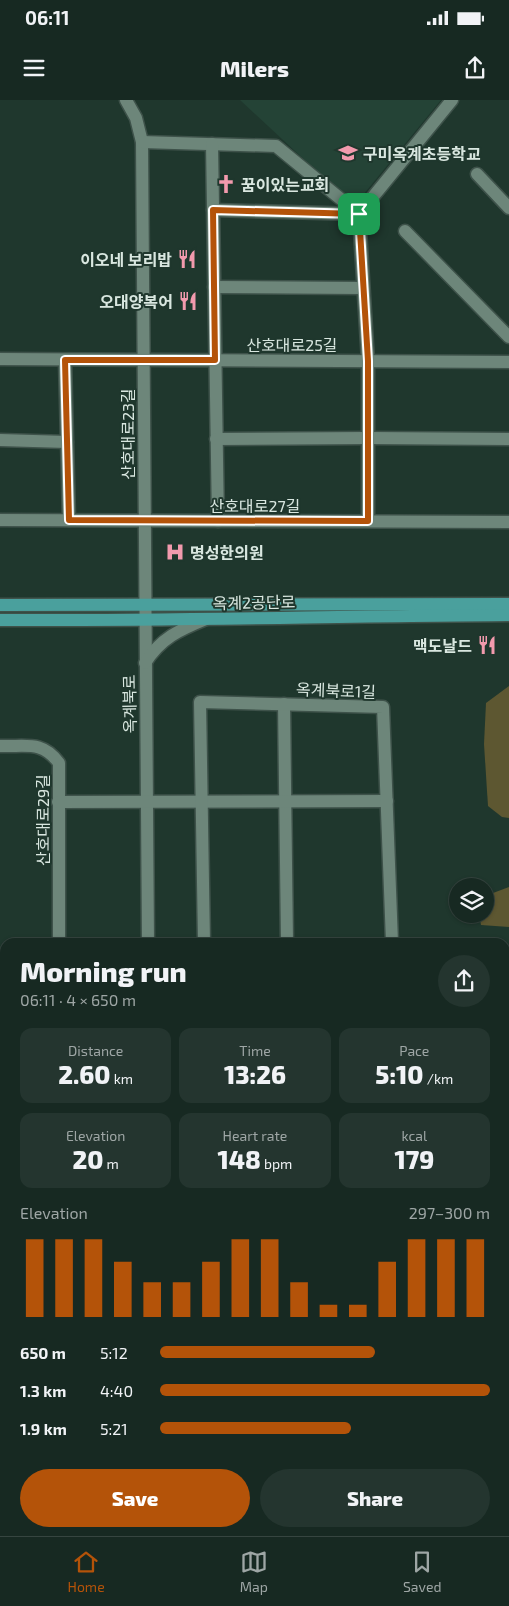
<!DOCTYPE html>
<html lang="en">
<head>
<meta charset="utf-8">
<style>
  body { margin:0; font-family:"Exo 2","Noto Sans KR",sans-serif; background:#24352f; color:#f1f3f6; height:100vh; display:flex; flex-direction:column; font-size:19px; white-space:nowrap }
  * { box-sizing:border-box; margin:0 }
  p { font-size:16px; color:#9ea6a5 }
  .icon { flex:none; width:28px; height:28px; fill:none; stroke:currentColor; stroke-width:2; stroke-linecap:round; stroke-linejoin:round }
  .map { position:relative; flex:1; overflow:hidden }
  .drawer { position:absolute; left:0px; top:838px; width:510px; height:599px; display:flex; flex-direction:column; background:#172922; border-radius:15px 15px 0 0; box-shadow:0 1px 4px #0004,0 0 0 1px #364540 }
  .drawer>* { flex:none }
  .controls { position:absolute; left:449px; top:778px; display:grid; gap:10px }
  .controls a { display:grid; place-items:center; width:45px; height:45px; border-radius:50%; background:#172922; box-shadow:0 1px 4px #0004,0 0 0 1px #364540; font-size:25px }
  .pin { position:absolute; display:grid; place-items:center; width:42px; height:42px; color:#fff; margin:-21px; border-radius:10px; box-shadow:0 2px 8px #0006 }
  .round { display:grid; place-items:center; flex:none; width:52px; height:52px; border-radius:26px; background:#24352f }
  .headline { display:flex; align-items:center; justify-content:space-between; height:85px; padding:0 20px }
  h1 { font-size:28px; font-weight:800; line-height:38px }
  .stats { display:grid; grid-template-columns:repeat(3,1fr); gap:8px; height:85px; padding:5px 20px }
  .stats div { display:grid; align-content:center; border-radius:12px; background:#24352f; text-align:center }
  .stats b { font-size:25px; font-weight:800 }
  .stats small { font-size:14px; font-weight:400 }
  .stats p { font-size:14px }
  .chart { height:140px; padding:10px 20px }
  .chart p { display:flex; justify-content:space-between }
  .chart svg { width:100%; height:90px; margin-top:5px; stroke:#b45309; stroke-width:6 }
  .action { display:flex; gap:10px; margin-top:auto; padding:10px 20px }
  .action a { flex:1; height:58px; border-radius:30px; background:#b45309; color:#fff; font-size:20px; font-weight:800; line-height:58px; text-align:center }
  .action a+a { background:#24352f; color:#f1f3f6 }
  ul { padding:0 20px; list-style:none; font-size:16px }
  li { display:grid; grid-template-columns:80px 60px 1fr; align-items:center; height:38px }
  li i { height:12px; border-radius:6px; background:#b45309 }
  .status { display:flex; justify-content:space-between; align-items:center; height:35px; padding:0 25px; background:#172922; direction:ltr }
  .status svg { height:14px; fill:currentColor }
  header { display:flex; justify-content:space-between; align-items:center; height:65px; padding:0 20px; background:#172922; font-size:22px; font-weight:800 }
  .tabs { display:flex; justify-content:space-around; align-items:center; height:70px; border-top:1px solid #364540; background:#172922; font-size:14px; color:#9ea6a5 }
  .tabs a { display:grid; justify-items:center; gap:2px }
  .tabs .selected { color:#b45309 }
  .map>svg:first-child { display:block }
</style>
</head>
<body>
<div class="status"><b>06:11</b><svg viewBox="0 0 49 12"><path d="M0 12V9h3v3zM5 12V6h3v6zM10 12V3h3v9zM15 12V0h3v12zM26 1h20v11H26zM47 4h2v5h-2z"/></svg></div>
<header><svg class="icon" aria-label="menu" viewBox="0 0 24 24"><path d="M4 6h16M4 12h16M4 18h16"/></svg>Milers<svg class="icon" aria-label="share" viewBox="0 0 24 24"><path d="M12 15V3M7 8l5-5 5 5M5 13v7h14v-7"/></svg></header>
<div class="map">
<svg width="509" height="1436" viewBox="0 0 509 1436">
  <rect width="100%" height="100%" fill="#1f372d"/>
  <!-- built -->
  <g fill="#244336">
    <path d="M240 0H441L354 106Z"/>
    <path d="M164 1431H378L379 1436H164Z"/>
  </g>
  <!-- green -->
  <g fill="#5d5731">
    <path d="M509 586V718L502 717 488 706 484 644 486 603Z"/>
    <path d="M509 787V827L481 825 479 814H485V796Z"/>
    <path d="M505 920H509V1254L505 1224Z"/>
  </g>
  <g fill="none" stroke-linecap="round" stroke-linejoin="round">
    <!-- minor casing -->
    <g stroke="#3e524a" stroke-width="15">
      <g id="minor">
        <path d="M126 0 136 18 142 42 148 842"/>
        <path d="M142 42 276 46 359 114"/>
        <path d="M212 44 218 421"/>
        <path d="M477 74 509 108"/>
        <path d="M213 110 359 114"/>
        <path d="M405 131 509 237"/>
        <path d="M214 187 363 188"/>
        <path d="M0 259 509 262"/>
        <path d="M65 260 69 420"/>
        <path d="M216 339 368 338 509 339"/>
        <path d="M0 340 67 342"/>
        <path d="M0 420 509 422"/>
        <path d="M368 421V261L359 114 452 0"/>
        <path d="M145 563C161 538 179 530 206 519"/>
        <path d="M284 604 287 842"/>
        <path d="M0 646C26 647 42 640 59 663V842"/>
        <path d="M58 702 387 701"/>
        <path d="M204 842 200 602 383 607 392 842"/>
        <path d="M0 913H5"/>
        <path d="M505 917H509"/>
        <path d="M0 981H5"/>
        <path d="M0 1226H5"/>
        <path d="M0 1309H5"/>
        <path d="M505 1328 509 1331"/>
        <path d="M0 1357H5"/>
        <path d="M0 1418 5 1417"/>
        <path d="M98 1431 99 1436"/>
        <path d="M157 1431V1436"/>
        <path d="M409 1431V1436"/>
        <path d="M425 1431V1436"/>
      </g>
    </g>
    <!-- major casing -->
    <g stroke="#3e524a" stroke-width="15">
      <g id="major">
        <path d="M0 505 509 504"/>
        <path d="M0 520C170 521 339 516 509 515"/>
      </g>
    </g>
    <!-- minor -->
    <use href="#minor" stroke="#6d867a" stroke-width="12"/>
    <!-- major -->
    <use href="#major" stroke="#4aa09d" stroke-width="12"/>
  </g>
  <g fill="none" stroke-linecap="round" stroke-linejoin="round">
    <!-- route casing -->
    <g stroke="#fff" stroke-width="10">
      <path id="route" d="M213 110 359 114 368 261V421L69 420 65 260H215Z"/>
    </g>
    <!-- route -->
    <use href="#route" stroke="#b45309" stroke-width="6"/>
  </g>
  <!-- icons -->
  <defs>
    <g id="school-bare" transform="scale(1.5)"><path d="M0-5L7-2L0 1L-7-2ZM-4 1L0 2.5L4 1V4Q0 6-4 4Z" fill="#f29aad" stroke="#1f372d" stroke-width="2.5" paint-order="stroke"/></g>
    <g id="church-bare" transform="scale(1.5)"><path d="M-1.2-6h2.4v3.5h3.3v2.4h-3.3V6h-2.4V-.1h-3.3v-2.4h3.3Z" fill="#f29aad" stroke="#1f372d" stroke-width="2.5" paint-order="stroke"/></g>
    <g id="restaurant-bare" transform="scale(1.5)"><path d="M-5-6h1v4h1v-4h1v4h1v-4h1v5L-1.5 .5V6h-2V.5L-5-1ZM5-6V6H3V1.5H1.5Q1.5-4 5-6Z" fill="#f29aad" stroke="#1f372d" stroke-width="2.5" paint-order="stroke"/></g>
    <g id="hospital-bare" transform="scale(1.5)"><path d="M-5-5h3v3.5h4V-5h3V5h-3V1.5h-4V5h-3Z" fill="#f29aad" stroke="#1f372d" stroke-width="2.5" paint-order="stroke"/></g>
  </defs>
  <g fill-rule="evenodd">
    <use href="#school-bare" x="348" y="53"/>
    <use href="#church-bare" x="226" y="84"/>
    <use href="#restaurant-bare" x="187" y="159"/>
    <use href="#restaurant-bare" x="188" y="201"/>
    <use href="#hospital-bare" x="175" y="452"/>
    <use href="#restaurant-bare" x="487" y="545"/>
  </g>
  <g text-anchor="middle" dominant-baseline="central" stroke-width="4" stroke-linejoin="round" paint-order="stroke">
    <!-- poi labels -->
    <g font-size="16" font-weight="bold" fill="#d9e7e0" stroke="#1f372d" text-anchor="start">
      <text x="363" y="53">구미옥계초등학교</text>
      <text x="241" y="84">꿈이있는교회</text>
      <text x="172" y="159" text-anchor="end">이오네 보리밥</text>
      <text x="173" y="201" text-anchor="end">오대양복어</text>
      <text x="190" y="452">명성한의원</text>
      <text x="472" y="545" text-anchor="end">맥도날드</text>
    </g>
    <!-- street labels -->
    <g font-size="16" fill="#d9e7e0" stroke="#1f372d">
      <text x="292" y="244">산호대로25길</text>
      <text transform="translate(127 334) rotate(-90)">산호대로23길</text>
      <text x="255" y="405">산호대로27길</text>
      <text transform="translate(254 502) rotate(-1)">옥계2공단로</text>
      <text transform="translate(336 590) rotate(2)">옥계북로1길</text>
      <text transform="translate(129 604) rotate(-91)">옥계북로</text>
      <text transform="translate(42 720) rotate(-90)">산호대로29길</text>
    </g>
  </g>
</svg>
<div class="controls">
<a><svg class="icon" aria-label="layers" viewBox="0 0 24 24"><path d="M12 4l9 5-9 5-9-5zM3 14l9 5 9-5"/></svg></a>
</div>
<div class="pin" style="left:359px;top:114px;background:#1e9e55"><svg class="icon" aria-label="arrive" viewBox="0 0 24 24"><path d="M6 21V4h12l-3 4 3 4H6"/></svg></div>
<section class="drawer">
<div class="headline"><div><h1>Morning run</h1><p>06:11 · 4 × 650 m</p></div><a class="round"><svg class="icon" aria-label="share" viewBox="0 0 24 24"><path d="M12 15V3M7 8l5-5 5 5M5 13v7h14v-7"/></svg></a></div>
<div class="stats">
<div><p>Distance</p><b>2.60<small> km</small></b></div>
<div><p>Time</p><b>13:26</b></div>
<div><p>Pace</p><b>5:10<small> /km</small></b></div>
</div>
<div class="stats">
<div><p>Elevation</p><b>20<small> m</small></b></div>
<div><p>Heart rate</p><b>148<small> bpm</small></b></div>
<div><p>kcal</p><b>179</b></div>
</div>
<div class="chart"><p><span>Elevation</span>297–300 m</p>
<svg viewBox="0 0 160 44" preserveAspectRatio="none"><path d="M5 44V6M15 44V6M25 44V6M35 44V17M45 44V27M55 44V27M65 44V17M75 44V6M85 44V6M95 44V27M105 44V38M115 44V38M125 44V17M135 44V6M145 44V6M155 44V6"/></svg>
</div>
<ul>
<li><b>650 m</b>5:12<i style="width:65%"></i></li>
<li><b>1.3 km</b>4:40<i style="width:100%"></i></li>
<li><b>1.9 km</b>5:21<i style="width:58%"></i></li>
</ul>
<div class="action"><a>Save</a><a>Share</a></div>
</section>
</div>
<nav class="tabs">
<a class="selected"><svg class="icon" aria-label="home" viewBox="0 0 24 24"><path d="M3 11l9-7 9 7M6 9v11h12V9"/></svg>Home</a>
<a><svg class="icon" aria-label="map" viewBox="0 0 24 24"><path d="M3 6l6-2 6 2 6-2v14l-6 2-6-2-6 2zM9 4v14M15 6v14"/></svg>Map</a>
<a><svg class="icon" aria-label="saved" viewBox="0 0 24 24"><path d="M7 4h10v16l-5-4-5 4z"/></svg>Saved</a>
</nav>
</body>
</html>
